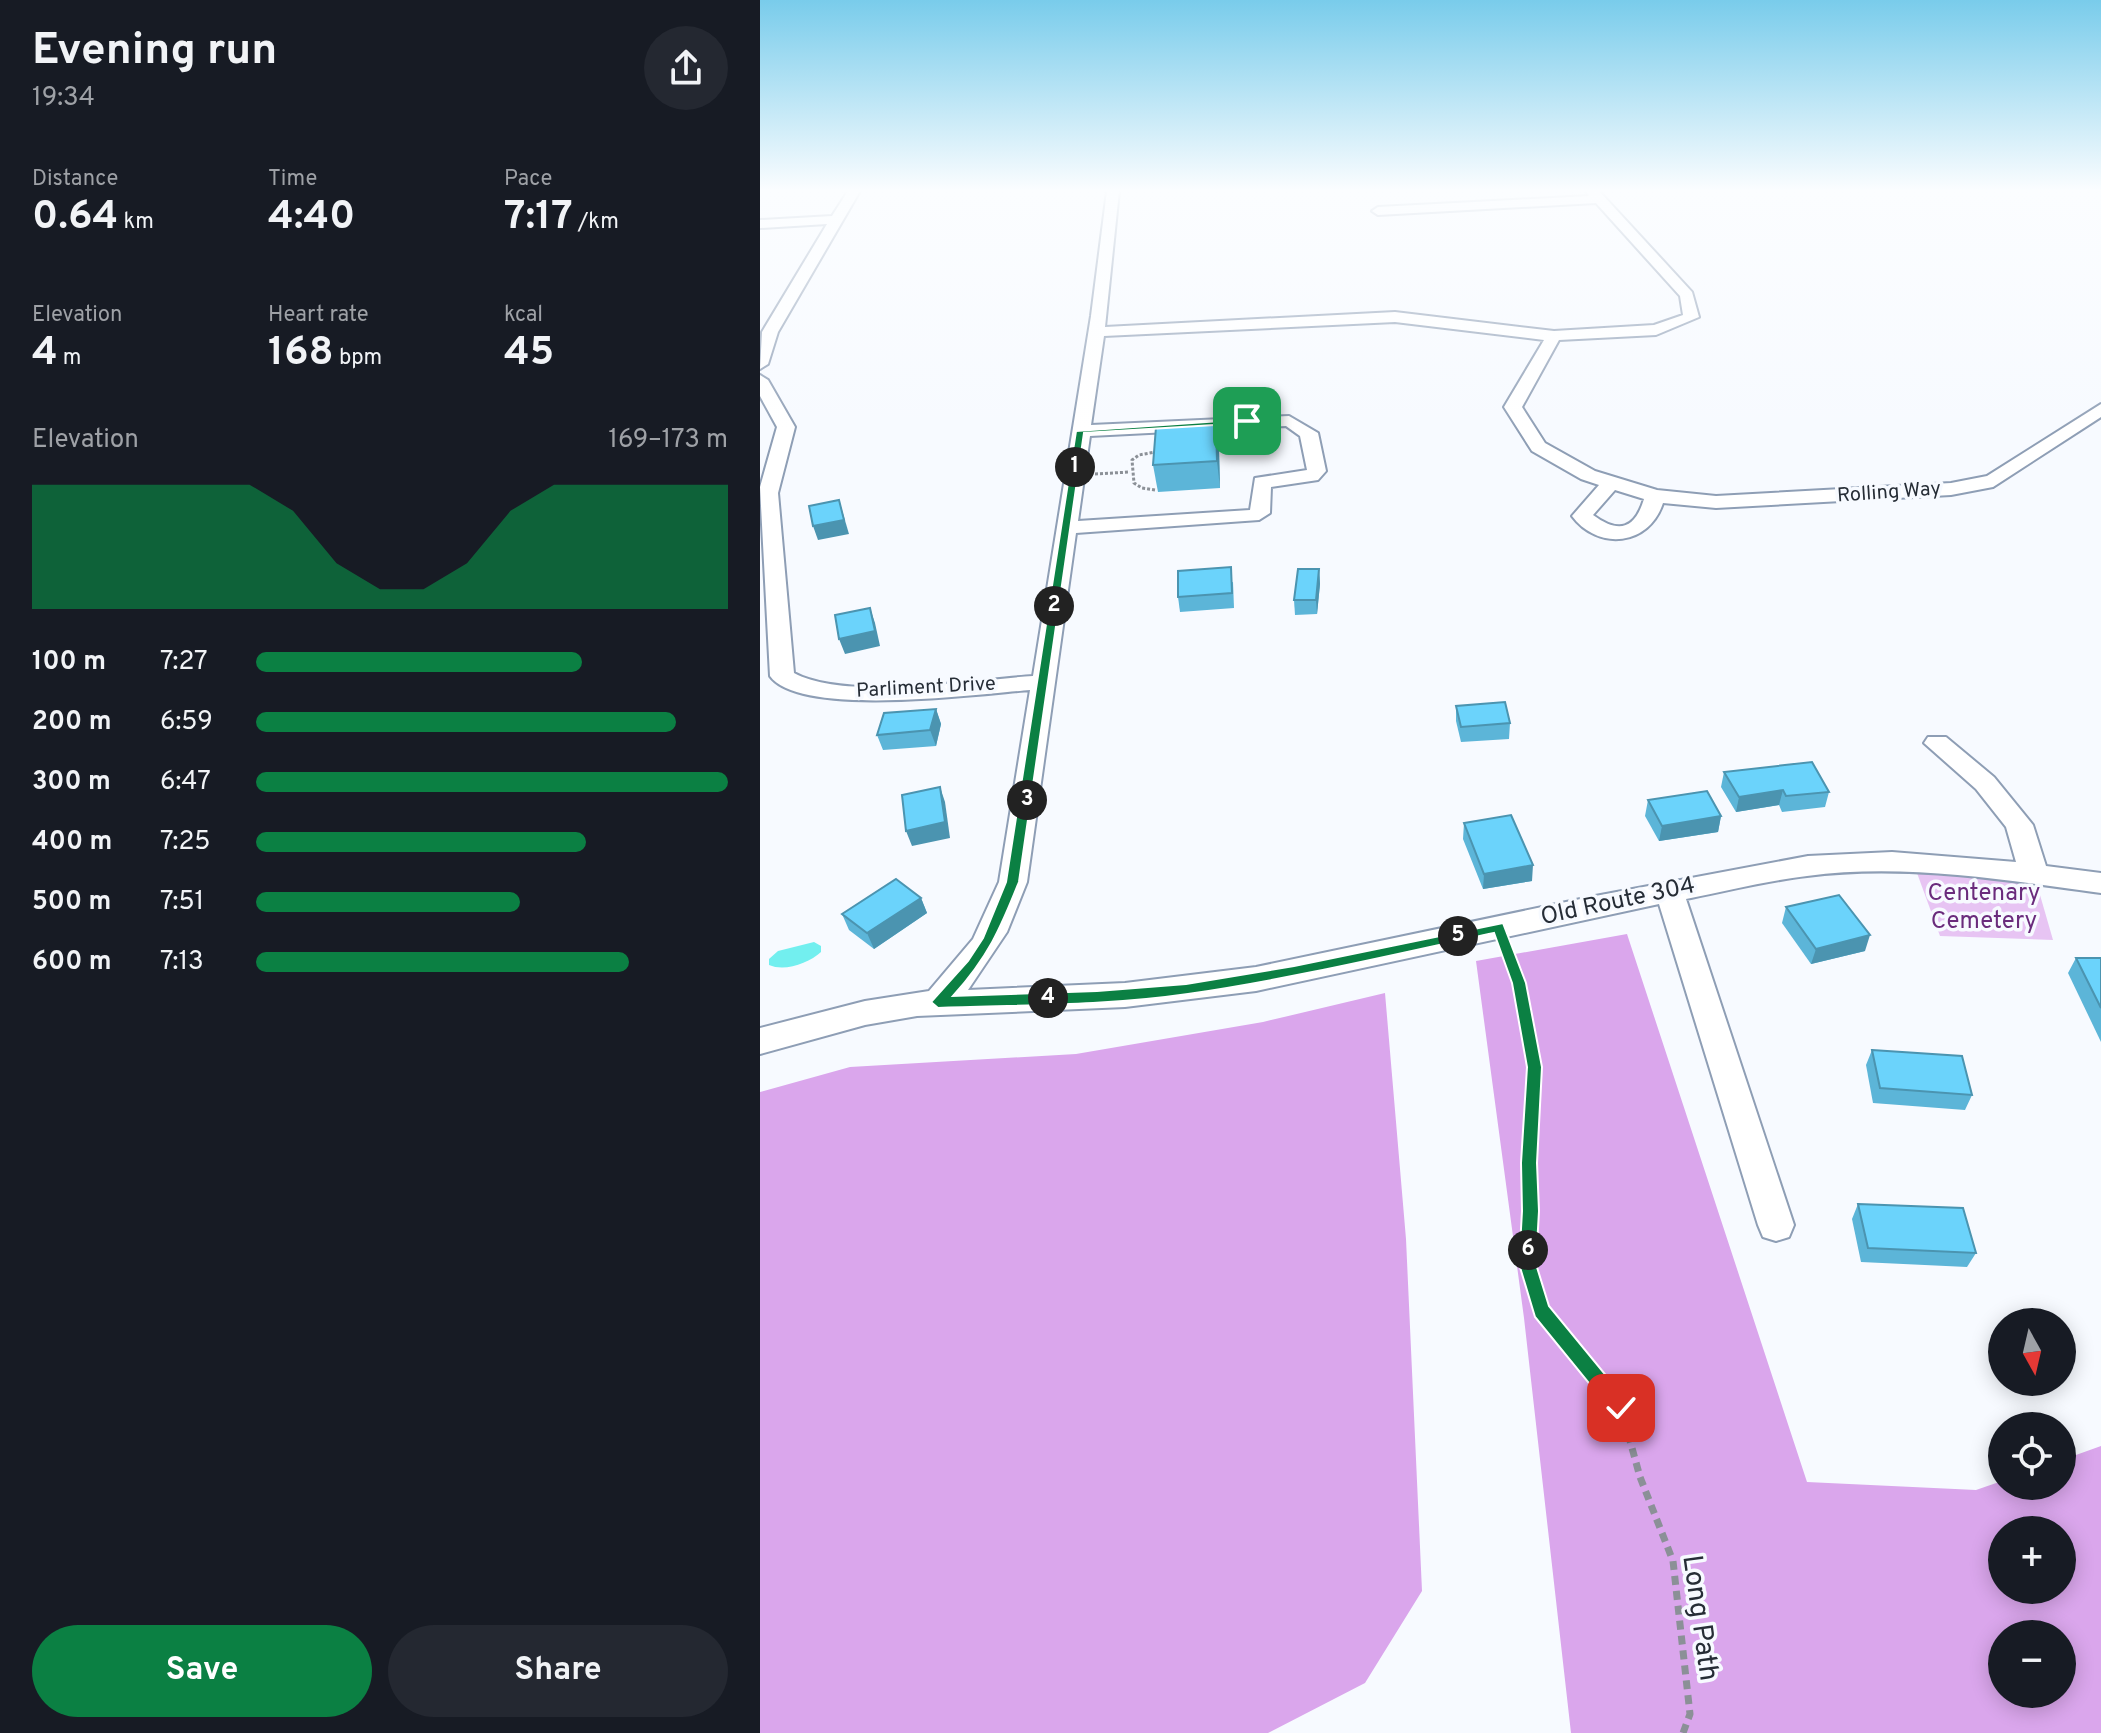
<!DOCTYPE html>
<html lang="en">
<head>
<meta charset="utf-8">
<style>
  body { margin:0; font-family:Overpass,sans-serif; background:#242831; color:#f1f3f6; height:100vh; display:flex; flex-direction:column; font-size:30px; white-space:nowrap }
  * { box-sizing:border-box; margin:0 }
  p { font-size:26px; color:#9ea1a6 }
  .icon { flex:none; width:44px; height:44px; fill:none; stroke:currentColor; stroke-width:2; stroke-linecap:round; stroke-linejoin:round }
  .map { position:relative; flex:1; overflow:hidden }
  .drawer { display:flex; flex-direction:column; background:#171b24; width:760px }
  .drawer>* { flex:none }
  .needle { width:52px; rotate:172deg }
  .tools { position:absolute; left:1228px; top:1308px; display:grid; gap:16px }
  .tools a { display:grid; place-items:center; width:88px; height:88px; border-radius:50%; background:#171b24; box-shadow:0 4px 20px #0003; font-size:40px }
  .pin { position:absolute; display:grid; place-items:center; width:68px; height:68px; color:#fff; margin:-34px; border-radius:16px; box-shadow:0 4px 12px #0006 }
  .km { position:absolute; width:40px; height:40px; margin:-20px; border-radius:50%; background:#222; color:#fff; font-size:22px; line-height:40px; text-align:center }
  .round { display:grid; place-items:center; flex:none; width:84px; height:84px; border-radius:42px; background:#242831 }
  .head { display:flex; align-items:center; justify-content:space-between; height:136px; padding:0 32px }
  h1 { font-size:44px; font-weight:700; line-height:60px }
  .stats { display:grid; grid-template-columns:repeat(3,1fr); gap:12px; height:136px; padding:8px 32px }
  .stats div { display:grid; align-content:center }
  .stats b { font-size:40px; font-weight:700 }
  .stats small { font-size:22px; font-weight:400 }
  .stats p { font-size:22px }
  .chart { height:224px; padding:16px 32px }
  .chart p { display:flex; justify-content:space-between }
  .chart svg { width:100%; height:144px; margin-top:8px; fill:#0b8043; opacity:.7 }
  .cta { display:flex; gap:16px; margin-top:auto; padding:16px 32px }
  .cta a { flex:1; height:92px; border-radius:48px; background:#0b8043; color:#fff; font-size:32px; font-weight:700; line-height:92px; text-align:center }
  .cta a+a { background:#242831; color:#f1f3f6 }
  ul { padding:0 32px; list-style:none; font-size:26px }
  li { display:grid; grid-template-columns:128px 96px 1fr; align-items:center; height:60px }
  li i { height:20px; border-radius:10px; background:#0b8043 }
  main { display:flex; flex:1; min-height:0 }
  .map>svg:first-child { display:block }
</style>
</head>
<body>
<main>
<section class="drawer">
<div class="head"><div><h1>Evening run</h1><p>19:34</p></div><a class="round"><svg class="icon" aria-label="share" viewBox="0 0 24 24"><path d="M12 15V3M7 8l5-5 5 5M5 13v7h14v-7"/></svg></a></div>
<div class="stats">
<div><p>Distance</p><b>0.64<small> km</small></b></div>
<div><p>Time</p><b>4:40</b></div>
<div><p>Pace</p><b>7:17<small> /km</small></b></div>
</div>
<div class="stats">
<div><p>Elevation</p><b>4<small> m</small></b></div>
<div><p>Heart rate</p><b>168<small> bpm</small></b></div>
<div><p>kcal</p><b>45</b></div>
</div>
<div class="chart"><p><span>Elevation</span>169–173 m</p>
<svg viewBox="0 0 160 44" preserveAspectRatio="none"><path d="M0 44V6L10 6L20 6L30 6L40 6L50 6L60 14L70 30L80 38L90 38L100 30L110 14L120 6L130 6L140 6L150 6L160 6V44z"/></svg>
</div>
<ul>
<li><b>100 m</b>7:27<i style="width:69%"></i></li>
<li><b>200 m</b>6:59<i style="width:89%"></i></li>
<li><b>300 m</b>6:47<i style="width:100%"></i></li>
<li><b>400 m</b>7:25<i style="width:70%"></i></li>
<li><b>500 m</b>7:51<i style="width:56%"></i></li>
<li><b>600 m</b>7:13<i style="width:79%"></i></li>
</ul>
<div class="cta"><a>Save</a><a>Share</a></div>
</section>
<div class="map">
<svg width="1341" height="1733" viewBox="0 0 1341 1733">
  <rect width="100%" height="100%" fill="#f7faff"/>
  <!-- green -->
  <path fill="#e7c4f3" d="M1157 873 1276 881 1293 940 1180 936Z"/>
  <!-- forest -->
  <g fill="#daa6ec" fill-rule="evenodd">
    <path d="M867 934 1047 1482 1216 1490 1242 1481V1486H1302V1460L1341 1446V1733H811L764 1318 716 961ZM1242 1530H1302V1590H1242ZM1242 1634H1302V1694H1242Z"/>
    <path d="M625 993 646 1239 662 1591 605 1683 508 1733H0V1092L90 1067 316 1054 503 1022Z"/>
  </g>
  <!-- water -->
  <path fill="#72efef" d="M54 942 61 946V952C49 963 25 972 9 965V959L18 951Z"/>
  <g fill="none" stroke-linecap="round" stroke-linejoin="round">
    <!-- minor casing -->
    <g stroke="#8e9eb5" stroke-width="4">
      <g id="minor">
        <path d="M88 191H100L18 332 8 364 0 369 2 332 67 224 0 228V220L72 216Z"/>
        <path d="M347 191H359L345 327 635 312 794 331 894 325 923 315 920 296 836 203 618 215 612 211 618 207 829 196 826 191H839L932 292 939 317 896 335 799 340 762 407 785 443 835 471 897 490 956 496 1191 483 1227 476 1341 404V417L1233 487 1191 495 956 508 903 503C889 546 838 551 812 516L839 485 821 479 772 451 744 407 784 340 635 322 344 336 331 425 529 416 558 433 566 471 558 480 511 487 510 513 499 520 316 533 267 882 247 932 208 990 365 983 496 967 830 897 1048 856 1132 852 1256 862 1246 827 1216 789 1164 743 1168 737H1186L1234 777 1273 825 1286 866 1341 873V893C1244 880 1144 863 1047 876 1006 881 966 891 926 899L1034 1225 1029 1237 1016 1241 1003 1237 998 1225 899 904 496 991 365 1007 157 1016 105 1025 0 1054V1028L105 1001 169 991 213 939 239 882 270 690C220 694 40 718 10 676L0 487 17 427 0 396V375L8 380 35 427 18 493 34 673C86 701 211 680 273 676L331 316ZM526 426 540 436 547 470 495 478 490 510 318 521 330 436ZM855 490 884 499C875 529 859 534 833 515Z"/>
      </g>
    </g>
    <!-- path-far2 -->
    <g stroke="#8b9097" stroke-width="3" stroke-dasharray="3 2" stroke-linecap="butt">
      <path d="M335 474 370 472"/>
      <path d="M395 490 382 488 374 483 372 460 379 455 401 451"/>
    </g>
    <!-- path-far1 -->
    <path stroke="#8b9097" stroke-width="6" stroke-dasharray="7 5" stroke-linecap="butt" d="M746 947 759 983 775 1067 769 1163V1242"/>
    <!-- path -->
    <path stroke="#8b9097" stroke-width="7" stroke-dasharray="9 6" stroke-linecap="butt" d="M769 1240 768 1264 782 1311 861 1408 880 1477 913 1561 930 1714 923 1733"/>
    <!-- minor -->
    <use href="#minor" fill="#fff" fill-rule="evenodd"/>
  </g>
  <!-- wall -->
  <g fill="#5cb5d8">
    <path d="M456 424 459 450 460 488 398 492 393 465Z"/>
    <path d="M559 569 560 584 557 614 535 615 534 600Z"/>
    <path d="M473 582 474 608 420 612 418 597Z"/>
    <path d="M696 706 750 723 749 739 701 742 696 721Z"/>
    <path d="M176 709 181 724 176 746 123 750 117 735Z"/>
    <path d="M964 772 1069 792 1065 807 1022 812 1019 805 976 812 961 787Z"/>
    <path d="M888 800 961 816 958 832 899 841 885 816Z"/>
    <path d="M704 823 772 881 723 889 703 839Z"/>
    <path d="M161 898 167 913 114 949 89 930 82 914Z"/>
    <path d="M1026 907 1105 951 1051 964 1022 923Z"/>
    <path d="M1316 958H1341V1042L1308 973Z"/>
    <path d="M1112 1050 1212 1095 1205 1110 1113 1103 1106 1065Z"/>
    <path d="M1098 1204 1216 1253 1207 1267 1101 1262 1092 1219Z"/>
  </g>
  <!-- shaded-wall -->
  <g fill="#4b94b0">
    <path d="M456 424 459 450 460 488 457 461Z"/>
    <path d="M79 500 89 534 58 540 53 526Z"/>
    <path d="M559 569 560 584 557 614 556 600Z"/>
    <path d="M110 608 115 623 120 646 85 654 79 639Z"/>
    <path d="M176 709 181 724 176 746 170 730Z"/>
    <path d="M180 787 185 802 190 838 152 846 146 831Z"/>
    <path d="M1023 790 1019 805 976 812 979 797Z"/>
    <path d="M961 816 958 832 899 841 902 826Z"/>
    <path d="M773 865 772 881 723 889 724 874Z"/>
    <path d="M161 898 167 913 114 949 107 933Z"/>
    <path d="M1110 935 1105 951 1051 964 1056 949Z"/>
  </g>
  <!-- building -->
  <g fill="#6bd3fb" stroke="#4b94b0" stroke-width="2">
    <path d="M456 424 457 461 393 465 396 427Z"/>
    <path d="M79 500 84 520 53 526 49 506Z"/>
    <path d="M471 567 472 593 418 597V571Z"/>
    <path d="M538 569H559L556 600H534Z"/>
    <path d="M110 608 115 631 79 639 75 615Z"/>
    <path d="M745 702 750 723 701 727 696 706Z"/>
    <path d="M176 709 170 730 117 735 124 713Z"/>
    <path d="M1052 762 1069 792 1026 796 1023 790 979 797 964 772Z"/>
    <path d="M180 787 185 822 146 831 142 795Z"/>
    <path d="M947 791 961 816 902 826 888 800Z"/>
    <path d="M751 815 773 865 724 874 704 823Z"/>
    <path d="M136 879 161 898 107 933 82 914Z"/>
    <path d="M1079 895 1110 935 1056 949 1026 907Z"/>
    <path d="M1316 958H1341V1008Z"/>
    <path d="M1112 1050 1202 1056 1212 1095 1120 1088Z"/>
    <path d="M1098 1204 1203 1208 1216 1253 1108 1248Z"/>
  </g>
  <!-- sky -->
  <linearGradient id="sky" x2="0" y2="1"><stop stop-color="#79cceb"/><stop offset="0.44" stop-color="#fbfdff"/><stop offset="1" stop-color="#fbfdff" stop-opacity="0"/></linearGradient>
  <rect width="1341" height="433" fill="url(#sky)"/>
  <!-- route -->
  <path fill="#0b8043" stroke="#fff" stroke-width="2" d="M490 419 487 423 324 433 259 882C240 930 228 957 193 996L337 991 426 984 534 966 743 923 766 983 782 1067 777 1163 779 1211 776 1264 789 1306 867 1401 870 1408 867 1414 861 1417 854 1414 775 1317 759 1264 762 1211 761 1163 767 1067 752 983 734 933C632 955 531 979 428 994 346 1006 261 1005 178 1008L171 1002 208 961 223 938 246 882 316 431Z"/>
  <g text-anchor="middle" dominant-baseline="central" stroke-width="7" stroke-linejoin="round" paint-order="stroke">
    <!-- far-street labels -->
    <g font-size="20" fill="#262d36" stroke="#f7faff">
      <text transform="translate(1129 493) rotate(-4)">Rolling Way</text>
      <text transform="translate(166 688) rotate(-3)">Parliment Drive</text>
    </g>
    <!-- park labels -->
    <g font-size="24" fill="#6a2b7c" stroke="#f7faff">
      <text x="1224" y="894">Centenary<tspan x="1224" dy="28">Cemetery</tspan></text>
    </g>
    <!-- street labels -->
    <g font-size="24" fill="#262d36" stroke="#f7faff">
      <text transform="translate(858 902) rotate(-12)">Old Route 304</text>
    </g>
    <!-- near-street labels -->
    <g font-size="28" fill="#262d36" stroke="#f7faff">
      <text transform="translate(939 1618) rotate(82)">Long Path</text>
    </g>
  </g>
</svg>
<div class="tools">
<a><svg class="needle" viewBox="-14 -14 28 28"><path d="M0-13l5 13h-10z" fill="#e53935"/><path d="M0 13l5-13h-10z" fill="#9ea1a6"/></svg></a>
<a><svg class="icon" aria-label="locate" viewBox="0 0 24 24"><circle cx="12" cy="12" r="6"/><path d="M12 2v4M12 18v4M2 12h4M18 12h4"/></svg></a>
<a>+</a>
<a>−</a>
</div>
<div class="pin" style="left:487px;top:421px;background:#1e9e55"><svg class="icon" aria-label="arrive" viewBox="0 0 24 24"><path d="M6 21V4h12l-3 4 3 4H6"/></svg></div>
<div class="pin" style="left:861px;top:1408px;background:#d93025"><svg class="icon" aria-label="check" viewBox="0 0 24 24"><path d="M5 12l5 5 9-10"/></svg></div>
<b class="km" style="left:315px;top:467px">1</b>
<b class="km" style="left:294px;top:606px">2</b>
<b class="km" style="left:267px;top:800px">3</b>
<b class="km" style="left:288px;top:998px">4</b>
<b class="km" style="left:698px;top:936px">5</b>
<b class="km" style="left:768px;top:1250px">6</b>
</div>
</main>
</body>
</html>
